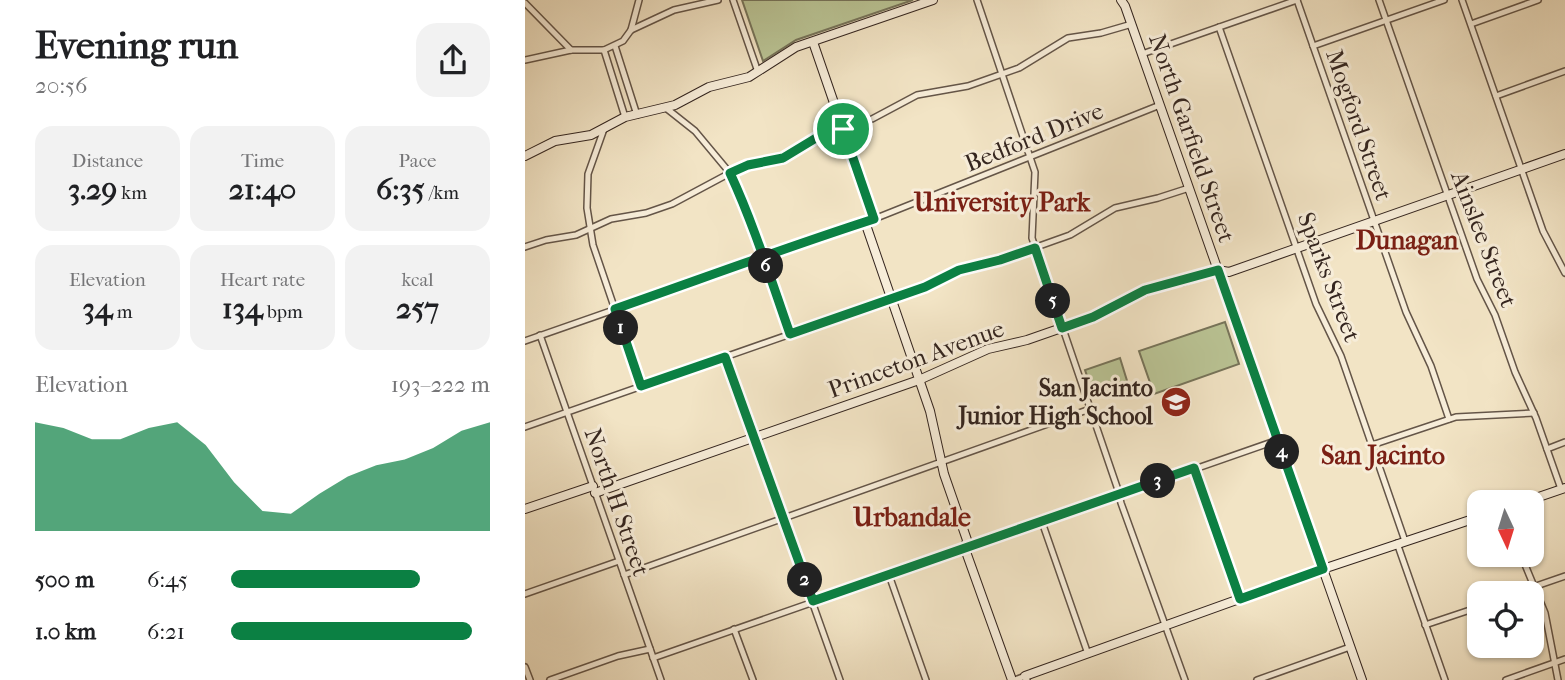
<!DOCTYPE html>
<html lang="en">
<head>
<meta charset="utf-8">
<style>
  body { margin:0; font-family:"IM FELL French Canon",serif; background:#f2f2f2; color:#202124; height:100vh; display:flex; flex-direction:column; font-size:26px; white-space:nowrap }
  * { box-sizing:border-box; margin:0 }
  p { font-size:23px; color:#757577 }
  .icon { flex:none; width:38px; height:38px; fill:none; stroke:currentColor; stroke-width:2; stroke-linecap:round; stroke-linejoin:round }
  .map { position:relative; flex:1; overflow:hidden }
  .side { display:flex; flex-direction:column; background:#fff; width:525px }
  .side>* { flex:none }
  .needle { width:46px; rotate:176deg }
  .controls { position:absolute; left:942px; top:490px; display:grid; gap:14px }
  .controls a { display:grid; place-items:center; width:77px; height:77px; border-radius:14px; background:#fff; box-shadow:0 2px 5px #0004; font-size:35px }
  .pin { position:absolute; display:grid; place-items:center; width:60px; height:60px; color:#fff; margin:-30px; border:4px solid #fff; border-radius:50%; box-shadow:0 2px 7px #0007 }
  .km { position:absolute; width:35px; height:35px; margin:-18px; border-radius:50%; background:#222; color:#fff; font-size:19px; line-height:35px; text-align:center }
  .round { display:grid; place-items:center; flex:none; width:74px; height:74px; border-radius:21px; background:#f2f2f2 }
  .overview { display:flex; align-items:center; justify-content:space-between; height:119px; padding:0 35px }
  h1 { font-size:38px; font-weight:700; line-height:52px }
  .metrics { display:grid; grid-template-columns:repeat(3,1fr); gap:10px; height:119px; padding:7px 35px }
  .metrics div { display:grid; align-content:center; border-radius:18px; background:#f2f2f2; text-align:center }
  .metrics b { font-size:30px; font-weight:700 }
  .metrics small { font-size:19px; font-weight:400 }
  .metrics p { font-size:19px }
  .chart { height:196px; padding:14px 35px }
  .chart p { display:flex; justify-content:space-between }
  .chart svg { width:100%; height:126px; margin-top:7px; fill:#0b8043; opacity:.7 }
  ul { padding:0 35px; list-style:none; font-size:23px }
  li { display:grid; grid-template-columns:112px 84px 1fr; align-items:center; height:52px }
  li i { height:18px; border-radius:9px; background:#0b8043 }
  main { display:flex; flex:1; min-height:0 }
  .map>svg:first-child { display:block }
</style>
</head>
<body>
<main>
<section class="side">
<div class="overview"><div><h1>Evening run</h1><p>20:56</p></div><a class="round"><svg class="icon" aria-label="share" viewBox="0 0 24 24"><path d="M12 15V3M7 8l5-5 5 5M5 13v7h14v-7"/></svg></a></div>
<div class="metrics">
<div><p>Distance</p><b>3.29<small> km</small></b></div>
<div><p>Time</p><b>21:40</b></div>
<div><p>Pace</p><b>6:35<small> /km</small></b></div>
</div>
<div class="metrics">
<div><p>Elevation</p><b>34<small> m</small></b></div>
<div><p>Heart rate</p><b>134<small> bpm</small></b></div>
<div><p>kcal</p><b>257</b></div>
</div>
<div class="chart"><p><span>Elevation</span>193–222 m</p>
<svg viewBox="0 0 160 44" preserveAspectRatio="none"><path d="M0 44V6L10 8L20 12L30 12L40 8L50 6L60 14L70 27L80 37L90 38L100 31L110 25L120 21L130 19L140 15L150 9L160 6V44z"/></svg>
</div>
<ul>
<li><b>500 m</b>6:45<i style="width:73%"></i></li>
<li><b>1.0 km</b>6:21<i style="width:93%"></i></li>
</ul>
</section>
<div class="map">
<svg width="1040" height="680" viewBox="0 0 1040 680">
  <rect width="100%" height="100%" fill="#f2e4c5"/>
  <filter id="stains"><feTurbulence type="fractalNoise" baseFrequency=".00286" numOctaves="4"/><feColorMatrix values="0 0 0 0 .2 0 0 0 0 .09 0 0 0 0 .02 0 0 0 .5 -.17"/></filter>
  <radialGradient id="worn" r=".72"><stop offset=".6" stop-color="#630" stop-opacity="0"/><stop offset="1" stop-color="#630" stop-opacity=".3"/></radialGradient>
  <!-- green -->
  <g fill="#bac495" stroke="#77745a" stroke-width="2">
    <path d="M217 0H388L271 40 238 61Z"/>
    <path d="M700 322 714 364 629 394 614 351Z"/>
    <path d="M595 358 603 384 569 396 560 370Z"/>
  </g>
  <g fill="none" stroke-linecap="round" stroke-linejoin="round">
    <!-- street casing -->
    <g stroke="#645548" stroke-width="8">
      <g id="street">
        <path d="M208 0 233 72"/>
        <path d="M452 0 510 172 507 238 592 487 596 503 660 680"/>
        <path d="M772 0 881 312 906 366 924 419"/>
        <path d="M854 0 952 279 970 315 990 372 1011 418 1036 489"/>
        <path d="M937 0 1018 231 1040 273"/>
        <path d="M0 3 46 50"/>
        <path d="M946 24 1013 0"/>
        <path d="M694 27 791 304 816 356 880 541"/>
        <path d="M106 30 114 0"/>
        <path d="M90 46 112 115"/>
        <path d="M788 46 919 0"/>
        <path d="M79 50 100 117"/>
        <path d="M617 54 772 0"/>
        <path d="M0 60 46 50H79L98 41 106 30 149 10 193 0"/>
        <path d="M971 96 1040 71"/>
        <path d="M141 108 170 131 205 173 220 206 265 334"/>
        <path d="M79 129 63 174 62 208 68 245 116 386"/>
        <path d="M0 247 21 240 51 235 86 219 121 213 147 204 205 173 223 165 259 157 291 138 347 119 392 95 443 86 494 68 543 38 576 33 607 24"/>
        <path d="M15 335 136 680"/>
        <path d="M0 341 349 219 635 105"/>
        <path d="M200 357 315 680"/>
        <path d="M0 427 400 287 434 270 475 260 545 235 590 208 633 198 664 188"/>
        <path d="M847 445 931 417 1009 413"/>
        <path d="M1022 449 1040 442"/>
        <path d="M669 469 715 599"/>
        <path d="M517 522 563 654"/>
        <path d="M872 543 920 680"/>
        <path d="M996 555 1020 613 1033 680"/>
        <path d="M99 575 565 409"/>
        <path d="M364 575 401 680"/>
        <path d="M991 593 1040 576"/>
        <path d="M0 594 94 561"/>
        <path d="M900 625 954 607"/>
        <path d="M209 629 228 680"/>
        <path d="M128 658 753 440"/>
        <path d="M0 667 5 680"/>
        <path d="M25 680 93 656 125 649"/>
        <path d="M490 680 500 676 502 680"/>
        <path d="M732 680 825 647"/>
        <path d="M981 680 1040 659"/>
      </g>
    </g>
    <!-- secondary casing -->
    <g stroke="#34251f" stroke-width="10">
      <g id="secondary">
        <path d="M596 0 600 6 837 680"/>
        <path d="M288 42 349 219"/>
        <path d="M0 156 30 141 66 135 100 117 150 105 184 87 224 77 271 47 408 0"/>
        <path d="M340 222 405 411 419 474 442 540 440 549 487 680"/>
        <path d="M70 493 394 380 463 349 502 340 568 317 630 287 659 281 693 270 704 272 1040 154"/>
        <path d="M999 502 1040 488"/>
        <path d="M0 509 68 486"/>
        <path d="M500 676 798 569 954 517"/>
      </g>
    </g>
    <!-- street -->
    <use href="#street" stroke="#f7edd9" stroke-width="5"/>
    <!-- secondary -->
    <use href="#secondary" stroke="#f7edd9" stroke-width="8"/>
  </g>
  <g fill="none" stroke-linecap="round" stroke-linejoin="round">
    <!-- route casing -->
    <g stroke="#fff" stroke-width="14">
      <path id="route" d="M318 129 349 219C262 247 176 279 90 309L116 386 200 357 288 601 669 468 715 599 798 569 693 270 620 290 568 317 537 328 510 248 475 260 434 270 400 287 265 334C246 280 229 225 205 173L223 165 258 158 291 138 318 129"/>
    </g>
    <!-- route -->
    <use href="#route" stroke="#0b8043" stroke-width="9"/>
  </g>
  <!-- icons -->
  <defs>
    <g id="school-disc" transform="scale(1.575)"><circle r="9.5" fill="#8f2418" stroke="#f7edd9"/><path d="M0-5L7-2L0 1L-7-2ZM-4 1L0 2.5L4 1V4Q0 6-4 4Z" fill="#fff"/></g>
  </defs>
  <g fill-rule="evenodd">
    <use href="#school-disc" x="651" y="402"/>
  </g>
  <g text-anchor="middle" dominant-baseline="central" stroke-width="6" stroke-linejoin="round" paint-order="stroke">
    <!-- street labels -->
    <g font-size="24" fill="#34251f" stroke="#f7edd9">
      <text transform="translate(834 125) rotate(71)">Mogford Street</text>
      <text transform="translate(509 137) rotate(-22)">Bedford Drive</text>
      <text transform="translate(667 138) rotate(71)">North Garfield Street</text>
      <text transform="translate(959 239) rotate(69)">Ainslee Street</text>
      <text transform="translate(804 277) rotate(69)">Sparks Street</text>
      <text transform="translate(391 359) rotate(-20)">Princeton Avenue</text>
      <text transform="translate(92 502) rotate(71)">North H Street</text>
    </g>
    <!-- poi labels -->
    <g font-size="24" font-weight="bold" fill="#34251f" stroke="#f7edd9" text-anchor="end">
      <text x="628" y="388">San Jacinto<tspan x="628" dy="28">Junior High School</tspan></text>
    </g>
    <!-- neighbourhood labels -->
    <g font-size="26" font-weight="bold" fill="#7a1f14" stroke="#f7edd9">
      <text x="477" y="202">University Park</text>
      <text x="882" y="240">Dunagan</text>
      <text x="858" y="455">San Jacinto</text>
      <text x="387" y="517">Urbandale</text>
    </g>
  </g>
  <rect width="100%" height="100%" filter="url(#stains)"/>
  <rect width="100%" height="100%" fill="url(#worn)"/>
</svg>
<div class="controls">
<a><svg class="needle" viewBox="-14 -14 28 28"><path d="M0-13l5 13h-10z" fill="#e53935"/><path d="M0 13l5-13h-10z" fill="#757577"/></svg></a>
<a><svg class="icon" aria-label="locate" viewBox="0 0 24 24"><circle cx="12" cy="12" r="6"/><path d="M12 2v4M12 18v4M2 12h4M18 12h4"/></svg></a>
</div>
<div class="pin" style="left:318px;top:129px;background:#1e9e55"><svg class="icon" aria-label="arrive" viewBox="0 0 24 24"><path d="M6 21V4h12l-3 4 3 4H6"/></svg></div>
<b class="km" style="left:96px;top:328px">1</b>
<b class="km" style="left:280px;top:580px">2</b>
<b class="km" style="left:633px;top:481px">3</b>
<b class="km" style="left:757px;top:452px">4</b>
<b class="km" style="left:528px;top:301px">5</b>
<b class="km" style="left:241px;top:266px">6</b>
</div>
</main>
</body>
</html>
